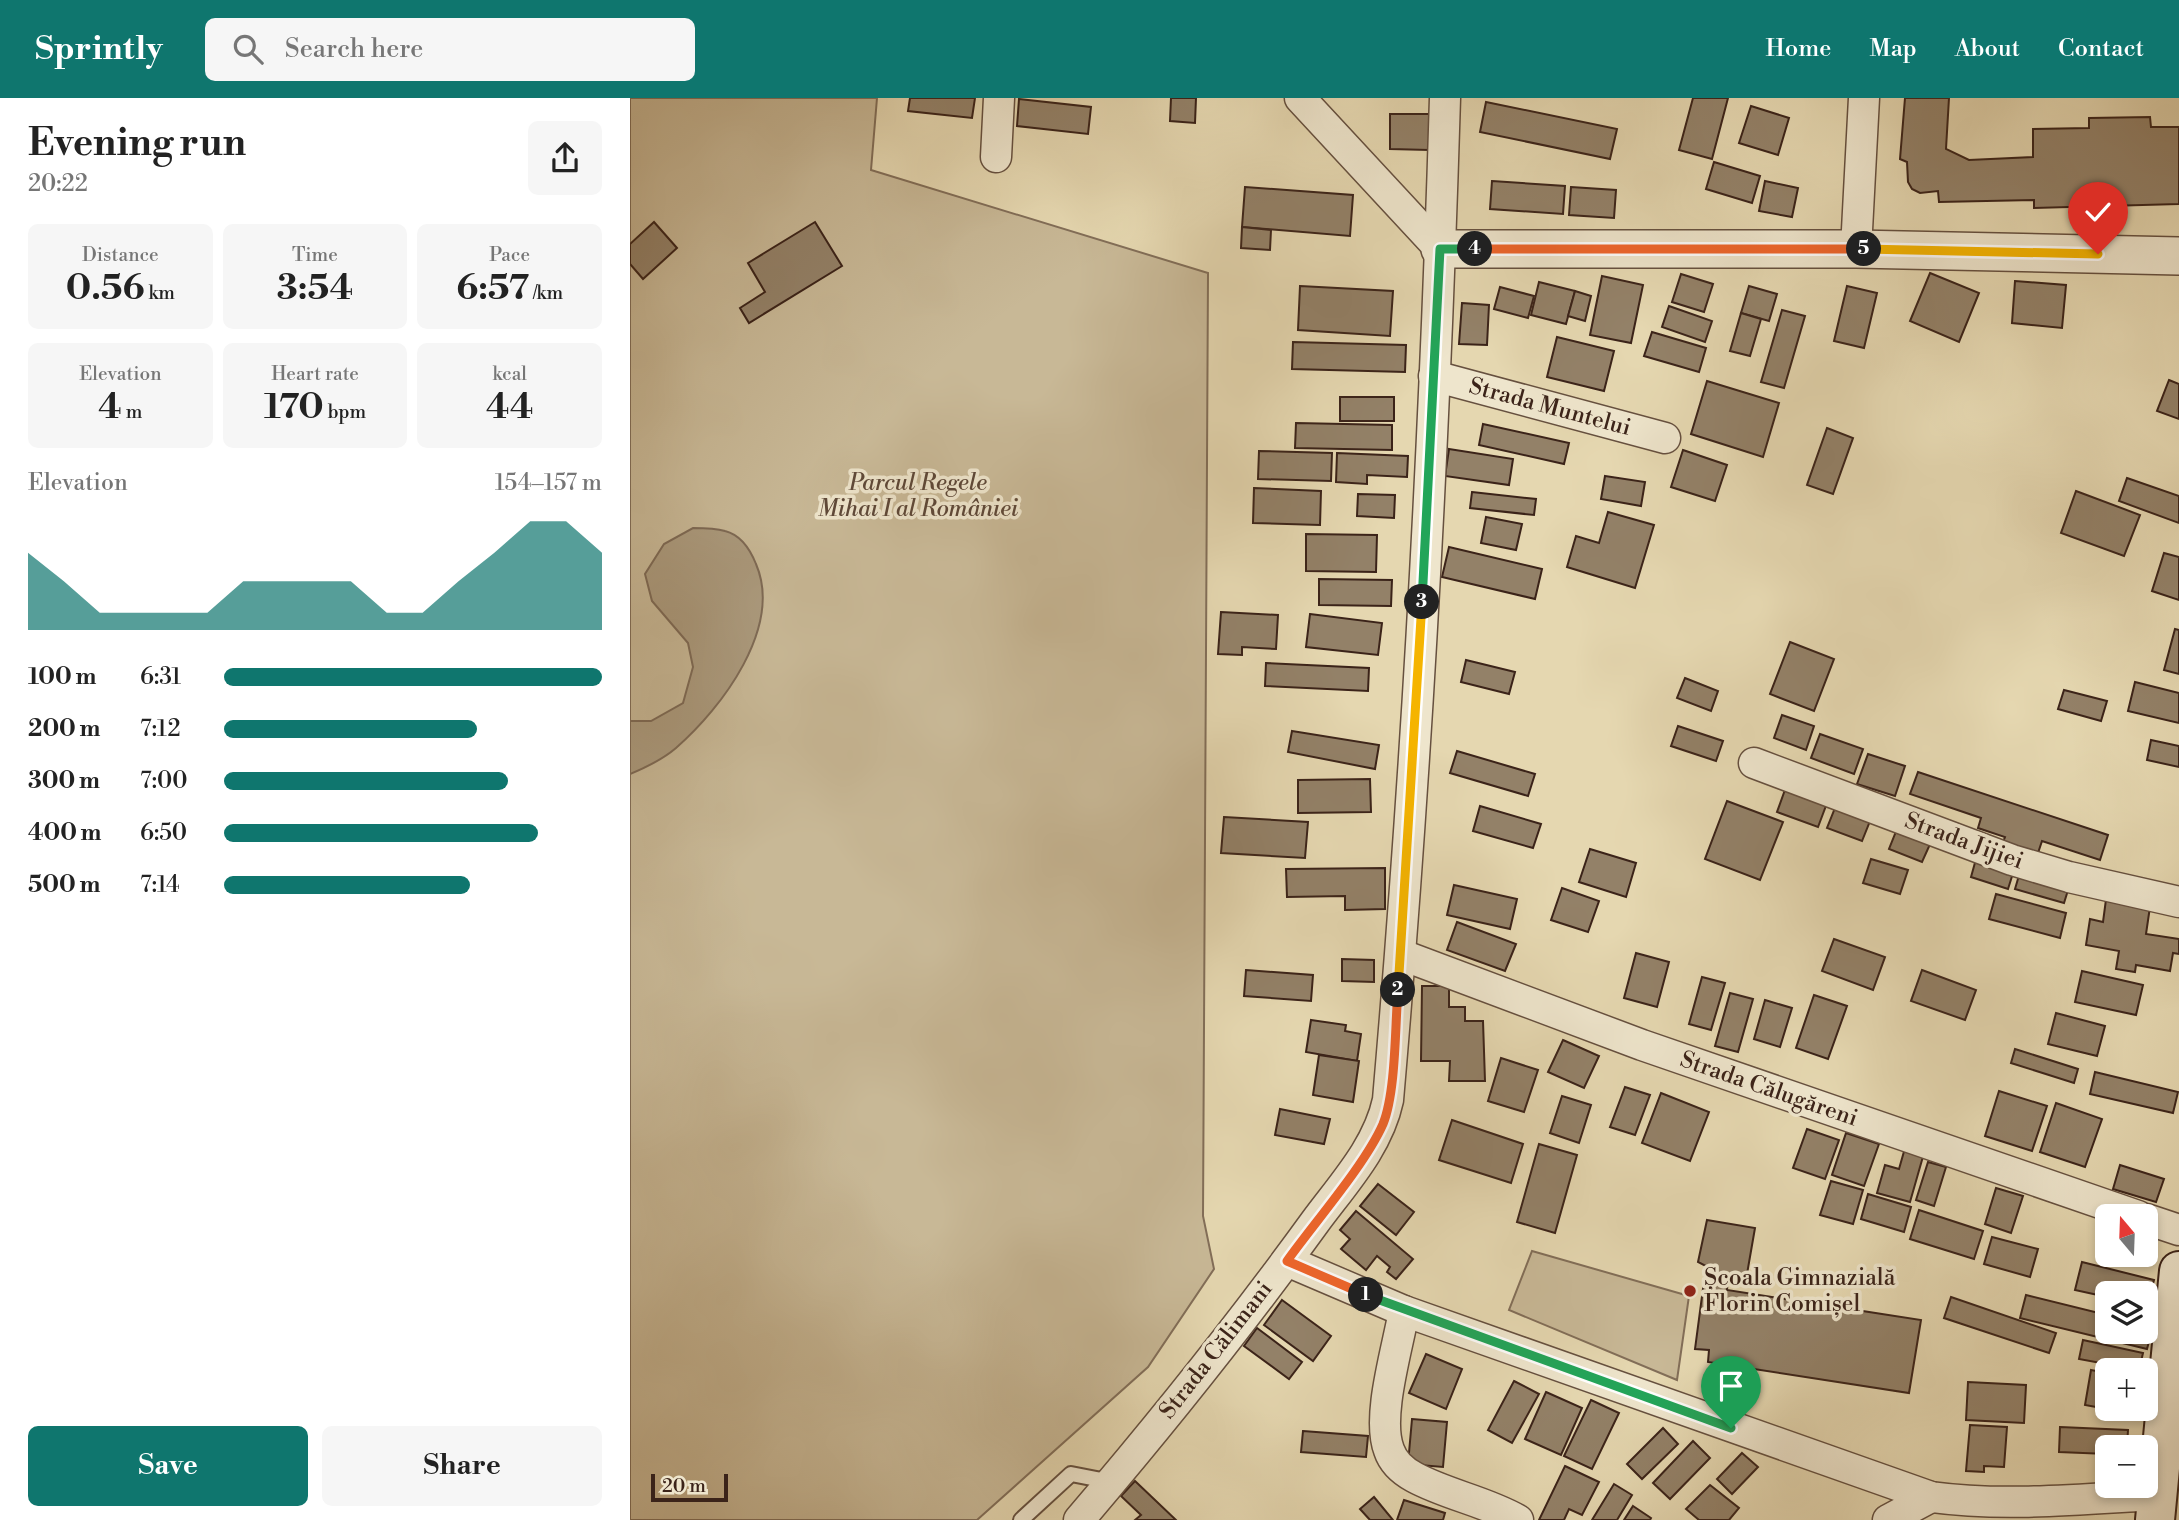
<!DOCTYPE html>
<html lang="en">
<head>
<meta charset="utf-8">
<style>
  body { margin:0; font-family:"Libre Bodoni",serif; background:#f6f6f6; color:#222; height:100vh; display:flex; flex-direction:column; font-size:26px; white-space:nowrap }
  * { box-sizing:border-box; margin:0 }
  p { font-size:23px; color:#767676 }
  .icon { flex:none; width:38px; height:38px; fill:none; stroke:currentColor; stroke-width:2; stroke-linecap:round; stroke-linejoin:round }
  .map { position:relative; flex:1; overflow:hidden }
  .panel { display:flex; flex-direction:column; background:#fff; width:630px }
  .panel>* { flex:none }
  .needle { width:46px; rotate:341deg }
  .buttons { position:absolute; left:1465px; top:1106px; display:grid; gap:14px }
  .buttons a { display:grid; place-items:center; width:63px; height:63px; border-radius:10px; background:#fff; box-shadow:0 4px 10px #0003; font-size:35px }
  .scale { position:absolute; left:21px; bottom:18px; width:77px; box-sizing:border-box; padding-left:7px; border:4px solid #3b2319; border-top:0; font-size:19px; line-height:24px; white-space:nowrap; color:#3b2319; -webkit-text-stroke:5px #eee5cc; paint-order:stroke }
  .pin { position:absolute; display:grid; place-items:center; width:60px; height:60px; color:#fff; margin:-72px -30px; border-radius:50% 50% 50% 0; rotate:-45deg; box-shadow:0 0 7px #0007 }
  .pin .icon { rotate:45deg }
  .km { position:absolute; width:35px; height:35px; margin:-18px; border-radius:50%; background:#222; color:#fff; font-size:19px; line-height:35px; text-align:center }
  .round { display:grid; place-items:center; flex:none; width:74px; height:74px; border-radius:10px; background:#f6f6f6 }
  .head { display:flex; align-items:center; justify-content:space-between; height:119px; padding:0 28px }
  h1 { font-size:38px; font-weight:800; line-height:52px }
  .stats { display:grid; grid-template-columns:repeat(3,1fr); gap:10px; height:119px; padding:7px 28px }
  .stats div { display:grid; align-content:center; border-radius:10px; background:#f6f6f6; text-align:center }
  .stats b { font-size:35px; font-weight:800 }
  .stats small { font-size:19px; font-weight:400 }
  .stats p { font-size:19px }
  .chart { height:196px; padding:14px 28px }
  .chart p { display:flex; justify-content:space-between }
  .chart svg { width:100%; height:126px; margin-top:7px; fill:#0f766e; opacity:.7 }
  .cta { display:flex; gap:14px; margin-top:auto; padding:14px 28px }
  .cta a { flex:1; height:80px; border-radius:10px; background:#0f766e; color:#fff; font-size:28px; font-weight:800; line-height:80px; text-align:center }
  .cta a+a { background:#f6f6f6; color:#222 }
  ul { padding:0 28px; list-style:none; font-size:23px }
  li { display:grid; grid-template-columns:112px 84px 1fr; align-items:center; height:52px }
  li i { height:18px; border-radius:9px; background:#0f766e }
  header { display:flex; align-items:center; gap:42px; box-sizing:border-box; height:98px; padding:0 35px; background:#0f766e; color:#fff }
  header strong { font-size:33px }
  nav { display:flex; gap:38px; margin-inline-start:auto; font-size:24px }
  .search { width:490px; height:63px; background:#f6f6f6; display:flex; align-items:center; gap:18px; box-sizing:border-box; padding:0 24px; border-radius:10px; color:#767676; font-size:26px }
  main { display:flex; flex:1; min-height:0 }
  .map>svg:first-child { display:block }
</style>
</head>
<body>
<header>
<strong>Sprintly</strong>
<div class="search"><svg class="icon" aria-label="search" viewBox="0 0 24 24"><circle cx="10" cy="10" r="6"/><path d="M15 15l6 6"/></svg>Search here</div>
<nav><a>Home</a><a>Map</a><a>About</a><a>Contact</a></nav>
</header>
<main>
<section class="panel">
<div class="head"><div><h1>Evening run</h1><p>20:22</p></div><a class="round"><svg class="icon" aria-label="share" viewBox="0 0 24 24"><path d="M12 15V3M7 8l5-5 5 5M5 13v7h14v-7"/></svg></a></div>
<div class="stats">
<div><p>Distance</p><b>0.56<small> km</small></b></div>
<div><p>Time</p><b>3:54</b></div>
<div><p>Pace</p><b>6:57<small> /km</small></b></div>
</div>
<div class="stats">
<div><p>Elevation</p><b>4<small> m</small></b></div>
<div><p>Heart rate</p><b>170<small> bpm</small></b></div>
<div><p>kcal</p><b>44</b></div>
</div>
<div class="chart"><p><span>Elevation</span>154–157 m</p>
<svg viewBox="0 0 160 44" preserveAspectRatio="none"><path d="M0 44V17L10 27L20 38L30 38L40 38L50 38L60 27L70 27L80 27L90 27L100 38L110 38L120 27L130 17L140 6L150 6L160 17V44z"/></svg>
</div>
<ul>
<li><b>100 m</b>6:31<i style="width:100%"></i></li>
<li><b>200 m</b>7:12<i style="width:67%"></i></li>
<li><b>300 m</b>7:00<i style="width:75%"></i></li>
<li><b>400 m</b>6:50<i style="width:83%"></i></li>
<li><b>500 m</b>7:14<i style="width:65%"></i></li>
</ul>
<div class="cta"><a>Save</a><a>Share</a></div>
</section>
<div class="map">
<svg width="1549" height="1422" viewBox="0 0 1549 1422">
  <rect width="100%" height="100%" fill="#e5d7b0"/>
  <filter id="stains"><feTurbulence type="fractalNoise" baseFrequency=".00286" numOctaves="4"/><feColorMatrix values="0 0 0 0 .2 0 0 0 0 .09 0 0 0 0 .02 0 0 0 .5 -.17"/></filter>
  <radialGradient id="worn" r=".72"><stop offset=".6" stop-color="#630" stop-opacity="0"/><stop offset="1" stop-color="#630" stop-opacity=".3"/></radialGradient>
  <!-- green -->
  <g fill="#c8b896" stroke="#826e58" stroke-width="2">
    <path d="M0 0H247L241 72 578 175 573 1118 584 1171 518 1269 347 1422H0Z"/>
    <path d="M902 1153 1059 1198 1047 1282 879 1212Z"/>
  </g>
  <!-- water -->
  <path fill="#ab9a7d" stroke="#7e6a55" stroke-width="2" d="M63 430C73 430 85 430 95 433 111 437 120 451 126 466 153 529 92 610 46 650 32 662 17 669 0 676V623H21L53 605 63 569 58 545 22 503 15 476 34 446Z"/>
  <!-- building -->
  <g fill="#938168" stroke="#3b2319" stroke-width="2">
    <path d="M280 0H345L342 20 278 13Z"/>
    <path d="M541 0H566L565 25 540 23Z"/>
    <path d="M1063 0H1098L1082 61 1049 52Z"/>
    <path d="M1275 0H1319L1316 51 1339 62 1403 59V31L1459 30V20L1520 19 1521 29H1549V106L1404 110V102L1309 104 1308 93 1290 95 1282 91 1278 84 1277 64 1270 61Z"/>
    <path d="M389 1 461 9 458 36 387 28Z"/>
    <path d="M856 4 987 31 980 61 850 34Z"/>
    <path d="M1121 8 1159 20 1148 57 1109 45Z"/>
    <path d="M760 16H799V52L760 51Z"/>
    <path d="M1084 64 1130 78 1122 105 1076 91Z"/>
    <path d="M862 83 935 88 933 116 860 111Z"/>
    <path d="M1135 83 1168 90 1162 119 1129 113Z"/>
    <path d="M615 89 723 97 720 138 612 129Z"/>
    <path d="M941 89 986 92 984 120 939 117Z"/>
    <path d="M24 124 47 150 13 181 0 166V146Z"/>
    <path d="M185 124 212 168 119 225 110 210 135 194 118 165Z"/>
    <path d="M612 129 641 132 640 152 611 150Z"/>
    <path d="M1300 175 1349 195 1329 244 1280 223Z"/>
    <path d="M1051 176 1083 186 1074 214 1042 204Z"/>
    <path d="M972 178 1013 187 1001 245 960 237Z"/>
    <path d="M1385 183 1436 187 1432 230 1382 225Z"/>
    <path d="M909 184 945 193 936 226 901 217Z"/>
    <path d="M670 188 763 193 760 238 668 232Z"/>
    <path d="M1119 188 1147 196 1139 223 1111 215Z"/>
    <path d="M1217 188 1247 195 1234 250 1204 243Z"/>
    <path d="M870 189 904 198 898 220 864 211Z"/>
    <path d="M945 193 961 198 955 223 938 218Z"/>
    <path d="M832 205 859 207 857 247 829 246Z"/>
    <path d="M1039 208 1082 223 1075 244 1032 229Z"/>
    <path d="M1152 212 1175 218 1154 290 1131 284Z"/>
    <path d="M1111 215 1131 221 1120 258 1100 253Z"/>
    <path d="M1022 234 1076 250 1069 274 1014 258Z"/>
    <path d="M927 239 984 253 974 293 917 279Z"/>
    <path d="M663 244 776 247 775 274 662 271Z"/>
    <path d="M1539 282 1549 286V321L1527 313Z"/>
    <path d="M1077 283 1149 305 1133 359 1061 336Z"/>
    <rect x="710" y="299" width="54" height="24"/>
    <path d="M666 325 762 327V352L665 350Z"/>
    <path d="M853 326 939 345 934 366 849 347Z"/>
    <path d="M1197 330 1223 340 1203 396 1177 387Z"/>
    <path d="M819 351 883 361 879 387 815 378Z"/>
    <path d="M1053 352 1097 367 1085 403 1041 389Z"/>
    <path d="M629 353 702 355 701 383 628 381Z"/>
    <path d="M707 355 778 358 777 379 737 377V386L706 384Z"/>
    <path d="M975 378 1015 384 1011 408 971 401Z"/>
    <path d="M1497 380 1549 398V425L1489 403Z"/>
    <path d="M624 390 691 393 690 427 623 425Z"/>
    <path d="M1446 393 1510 417 1494 458 1431 435Z"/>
    <path d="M842 394 906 401 904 417 840 410Z"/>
    <path d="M728 396 765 397 764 420 727 418Z"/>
    <path d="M978 414 1024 427 1005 490 937 469 946 438 969 445Z"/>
    <path d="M856 419 892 426 886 452 851 445Z"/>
    <path d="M676 436 747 437 746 474 676 473Z"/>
    <path d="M819 449 912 471 905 501 812 479Z"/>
    <path d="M1534 455 1549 459V502L1522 493Z"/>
    <path d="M689 481 762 482 761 508 689 507Z"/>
    <path d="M591 514 648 517 646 551 612 549V557L588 556Z"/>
    <path d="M680 516 752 525 748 557 676 549Z"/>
    <path d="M1545 531 1549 532V576L1534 572Z"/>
    <path d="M1160 544 1204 561 1184 613 1140 596Z"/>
    <path d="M836 562 885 574 879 596 831 584Z"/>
    <path d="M636 565 739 570 738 593 635 588Z"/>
    <path d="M1055 580 1088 593 1081 613 1047 600Z"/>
    <path d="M1505 584 1549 595V625L1498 613Z"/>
    <path d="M1434 592 1477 603 1471 623 1428 611Z"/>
    <path d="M1152 617 1184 628 1176 652 1144 640Z"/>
    <path d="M1048 628 1093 643 1086 663 1041 648Z"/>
    <path d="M662 633 749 647 745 671 658 654Z"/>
    <path d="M1190 636 1233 651 1224 676 1181 660Z"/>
    <path d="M1521 642 1549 648V669L1517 662Z"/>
    <path d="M827 653 905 676 898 698 820 675Z"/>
    <path d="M1238 656 1275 668 1265 698 1227 686Z"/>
    <path d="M1288 674 1478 737 1470 762 1412 743 1408 755 1373 744 1375 739 1348 730 1351 720 1280 696Z"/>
    <path d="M740 681 741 714 668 715V682Z"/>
    <path d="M1156 689 1197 705 1188 729 1147 714Z"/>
    <path d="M1097 703 1153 724 1130 782 1075 761Z"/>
    <path d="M1207 705 1242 718 1232 743 1197 730Z"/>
    <path d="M850 708 911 726 903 750 843 733Z"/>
    <path d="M594 719 678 724 675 760 591 755Z"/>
    <path d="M1267 731 1301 744 1292 764 1259 751Z"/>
    <path d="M960 751 1006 765 996 799 949 784Z"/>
    <path d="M1241 761 1278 772 1270 796 1233 785Z"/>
    <path d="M1346 761 1384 772 1378 791 1341 779Z"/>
    <path d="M755 770V811L715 812V798L657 799 656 771Z"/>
    <path d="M1390 774 1439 789 1434 805 1385 791Z"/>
    <path d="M824 787 887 801 880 831 817 817Z"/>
    <path d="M932 790 969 803 958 834 921 822Z"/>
    <path d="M1477 794 1521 802 1516 836 1549 841V856L1543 855 1540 873 1506 867 1505 874 1486 871 1489 853 1456 847 1460 821 1473 824Z"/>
    <path d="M1366 796 1436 815 1430 840 1359 821Z"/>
    <path d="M827 824 886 846 875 873 817 852Z"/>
    <path d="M1204 841 1255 859 1243 892 1192 873Z"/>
    <path d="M1006 855 1039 864 1027 909 994 900Z"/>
    <path d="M712 861 744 862V884L712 883Z"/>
    <path d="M616 872 683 877 681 903 614 898Z"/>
    <path d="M1292 872 1346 892 1335 922 1281 903Z"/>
    <path d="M1452 873 1513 887 1506 917 1445 904Z"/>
    <path d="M1072 879 1095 885 1081 932 1059 926Z"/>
    <path d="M792 888H819V909H835V923H853L855 983H819L820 963H791Z"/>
    <path d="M1100 895 1123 901 1108 954 1085 948Z"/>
    <path d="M1184 897 1217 908 1198 961 1166 950Z"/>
    <path d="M1135 902 1162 910 1150 949 1124 941Z"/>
    <path d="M1426 915 1475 928 1467 958 1418 946Z"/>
    <path d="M681 922 716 927 715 933 731 936 727 963 676 954Z"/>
    <path d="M933 942 969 958 954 990 918 974Z"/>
    <path d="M1385 951 1448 971 1444 985 1381 965Z"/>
    <path d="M689 957 729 963 723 1004 683 997Z"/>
    <path d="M871 960 908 972 894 1014 858 1003Z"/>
    <path d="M1465 974 1548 994 1543 1015 1460 996Z"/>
    <path d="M995 989 1020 997 1005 1037 980 1029Z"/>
    <path d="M1369 993 1417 1008 1402 1053 1355 1038Z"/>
    <path d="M1031 995 1079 1014 1060 1063 1012 1045Z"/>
    <path d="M932 998 961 1007 949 1045 920 1035Z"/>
    <path d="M1426 1005 1472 1021 1455 1069 1410 1054Z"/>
    <path d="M650 1011 700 1021 694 1046 645 1037Z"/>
    <path d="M822 1022 893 1046 881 1085 809 1062Z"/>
    <path d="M1177 1031 1209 1042 1195 1081 1163 1070Z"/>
    <path d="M1216 1035 1249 1046 1234 1088 1202 1077Z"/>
    <path d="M909 1046 947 1057 925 1135 887 1124Z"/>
    <path d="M1275 1050 1294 1055 1280 1104 1247 1095 1255 1067 1269 1071Z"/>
    <path d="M1298 1064 1316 1069 1304 1108 1286 1102Z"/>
    <path d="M1490 1067 1534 1081 1526 1104 1483 1091Z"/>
    <path d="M1201 1083 1233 1092 1223 1126 1190 1117Z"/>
    <path d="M748 1086 784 1114 766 1137 730 1108Z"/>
    <path d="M1366 1090 1393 1098 1381 1135 1355 1126Z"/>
    <path d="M1238 1096 1281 1109 1274 1134 1231 1121Z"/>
    <path d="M1289 1112 1353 1133 1344 1161 1280 1141Z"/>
    <path d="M726 1113 783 1161 766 1181 757 1174 760 1169 747 1158 736 1172 711 1151 720 1141 710 1132Z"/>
    <path d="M1077 1122 1125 1130 1117 1176 1098 1180 1097 1192 1291 1222 1279 1295 1078 1264 1079 1252 1065 1251 1076 1168 1068 1164Z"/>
    <path d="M1516 1135 1528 1139 1521 1160 1511 1157H1516Z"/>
    <path d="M1362 1139 1408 1151 1400 1179 1354 1166Z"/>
    <path d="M1452 1164 1524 1182 1517 1209 1516 1195H1477V1199L1445 1192Z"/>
    <path d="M1396 1197 1477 1217V1234H1516V1226L1523 1228 1517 1251 1390 1220Z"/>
    <path d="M1321 1199 1426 1235 1419 1255 1314 1220Z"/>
    <path d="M652 1202 701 1238 683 1263 634 1227Z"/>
    <path d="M627 1230 672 1264 659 1281 614 1248Z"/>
    <path d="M1453 1242 1513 1255 1509 1272 1449 1261Z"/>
    <path d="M796 1256 832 1271 816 1311 779 1295Z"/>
    <path d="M1461 1272 1477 1275V1311L1455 1307Z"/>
    <path d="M884 1283 909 1296 882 1345 858 1332Z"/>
    <path d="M1338 1284 1396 1287 1394 1325 1336 1322Z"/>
    <path d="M916 1294 952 1310 931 1357 895 1341Z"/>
    <path d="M961 1302 989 1315 962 1371 934 1358Z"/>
    <path d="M782 1321 817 1324 813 1369 778 1366Z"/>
    <path d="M1340 1327 1377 1329 1374 1369 1354 1368V1374L1336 1373Z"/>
    <path d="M1430 1329 1498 1332 1497 1349H1477V1356L1429 1354Z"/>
    <path d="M1033 1330 1048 1346 1012 1381 997 1366Z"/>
    <path d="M673 1333 738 1338 736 1359 671 1354Z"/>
    <path d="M1063 1343 1080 1360 1040 1401 1023 1385Z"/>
    <path d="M1112 1355 1128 1369 1102 1396 1087 1381Z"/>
    <path d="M935 1368 969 1384 952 1417 939 1411 934 1422H909Z"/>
    <path d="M505 1383 546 1422H505L511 1417 491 1398Z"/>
    <path d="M984 1386 1002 1397 987 1422H962Z"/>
    <path d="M1080 1387 1109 1410 1099 1422H1069L1056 1411Z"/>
    <path d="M744 1399 763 1422H740L730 1411Z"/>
    <path d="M774 1402 815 1415 813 1422H767Z"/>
    <path d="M1003 1408 1021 1420 1020 1422H994Z"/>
  </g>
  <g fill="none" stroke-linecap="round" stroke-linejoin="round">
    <!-- service casing -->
    <g stroke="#66503f" stroke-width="18">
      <path id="service" d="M391 1422 441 1376 482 1384"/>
    </g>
    <!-- minor casing -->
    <g stroke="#66503f" stroke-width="33">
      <g id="minor">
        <path d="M670 0 810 151"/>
        <path d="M366 59 369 0"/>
        <path d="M1226 151 1234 0"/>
        <path d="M804 278 1035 340"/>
        <path d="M1124 665 1382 762 1439 779 1549 804"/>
        <path d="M772 857 1012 947 1508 1118"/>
        <path d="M1516 1121 1549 1132"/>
        <path d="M657 1163 774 1213 1301 1399C1375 1409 1452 1401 1527 1397"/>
        <path d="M774 1213C768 1249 746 1319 759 1352 763 1364 773 1373 784 1379 817 1397 855 1403 888 1422"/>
        <path d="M449 1422C531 1326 611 1226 685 1124 713 1086 748 1049 758 1002 787 669 805 334 815 0"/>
        <path d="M1258 1422 1301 1399"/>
      </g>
    </g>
    <!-- tertiary casing -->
    <g stroke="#66503f" stroke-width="40">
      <path id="tertiary" d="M810 151H1226L1549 158"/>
    </g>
    <!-- secondary casing -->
    <g stroke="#3b2319" stroke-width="42">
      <path id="secondary" d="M1525 1422 1549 1173"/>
    </g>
    <!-- service -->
    <use href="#service" stroke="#eee5cc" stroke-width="14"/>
    <!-- minor -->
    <use href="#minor" stroke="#eee5cc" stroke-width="30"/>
    <!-- tertiary -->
    <use href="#tertiary" stroke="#eee5cc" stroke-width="37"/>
    <!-- secondary -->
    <use href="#secondary" stroke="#eee5cc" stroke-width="38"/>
  </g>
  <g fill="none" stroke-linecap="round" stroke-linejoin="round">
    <!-- split-1 casing -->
    <g stroke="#fff" stroke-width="14">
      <path id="split-1" d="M736 1197 1101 1330"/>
    </g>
    <!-- split-2 casing -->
    <g stroke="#fff" stroke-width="14">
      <path id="split-2" d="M736 1197 657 1163C684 1125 735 1067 753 1026 766 994 765 928 768 892"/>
    </g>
    <!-- split-3 casing -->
    <g stroke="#fff" stroke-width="14">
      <path id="split-3" d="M768 892 792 504"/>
    </g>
    <!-- split-4 casing -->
    <g stroke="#fff" stroke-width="14">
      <path id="split-4" d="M792 504 810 151H845"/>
    </g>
    <!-- split-5 casing -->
    <g stroke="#fff" stroke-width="14">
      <path id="split-5" d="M845 151H1234"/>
    </g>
    <!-- split-6 casing -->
    <g stroke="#fff" stroke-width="14">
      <path id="split-6" d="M1234 151 1468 156"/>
    </g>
    <!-- split-1 -->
    <use href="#split-1" stroke="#22a559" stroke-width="9"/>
    <!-- split-2 -->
    <use href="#split-2" stroke="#f0652b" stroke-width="9"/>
    <!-- split-3 -->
    <use href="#split-3" stroke="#f5b400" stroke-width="9"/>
    <!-- split-4 -->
    <use href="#split-4" stroke="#22a559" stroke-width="9"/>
    <!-- split-5 -->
    <use href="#split-5" stroke="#f0652b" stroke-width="9"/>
    <!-- split-6 -->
    <use href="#split-6" stroke="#f5b400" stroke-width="9"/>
  </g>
  <!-- markers -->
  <circle fill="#8f2418" stroke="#eee5cc" stroke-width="2.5" cx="1060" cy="1193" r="7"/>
  <g text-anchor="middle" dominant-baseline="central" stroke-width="7" stroke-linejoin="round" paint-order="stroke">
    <!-- street labels -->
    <g font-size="23" fill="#3b2319" stroke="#eee5cc">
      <text transform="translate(920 309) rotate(15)">Strada Muntelui</text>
      <text transform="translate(1334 743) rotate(20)">Strada Jijiei</text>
      <text transform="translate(1139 991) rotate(19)">Strada Călugăreni</text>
      <text transform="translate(586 1252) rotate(-52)">Strada Călimani</text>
    </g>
    <!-- park labels -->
    <g font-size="23" font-style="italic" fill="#5e4838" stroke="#eee5cc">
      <text x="288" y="385">Parcul Regele<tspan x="288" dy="26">Mihai I al României</tspan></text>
    </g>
    <!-- poi labels -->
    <g font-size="23" fill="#3b2319" stroke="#eee5cc" text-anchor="start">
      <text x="1074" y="1180">Școala Gimnazială<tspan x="1074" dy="26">Florin Comișel</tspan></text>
    </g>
  </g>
  <rect width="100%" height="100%" filter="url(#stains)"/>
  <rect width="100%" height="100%" fill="url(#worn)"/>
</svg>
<div class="buttons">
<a><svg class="needle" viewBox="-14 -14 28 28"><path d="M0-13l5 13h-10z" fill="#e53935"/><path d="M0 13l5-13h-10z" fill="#767676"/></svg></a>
<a><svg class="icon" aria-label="layers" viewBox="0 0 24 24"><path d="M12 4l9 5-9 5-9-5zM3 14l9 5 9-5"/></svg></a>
<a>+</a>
<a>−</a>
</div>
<div class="scale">20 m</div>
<div class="pin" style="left:1101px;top:1330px;background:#1e9e55"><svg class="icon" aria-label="arrive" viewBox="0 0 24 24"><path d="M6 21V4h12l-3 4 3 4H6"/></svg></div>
<div class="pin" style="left:1468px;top:156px;background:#d93025"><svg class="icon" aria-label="check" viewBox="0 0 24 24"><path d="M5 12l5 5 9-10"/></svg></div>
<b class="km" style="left:736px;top:1197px">1</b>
<b class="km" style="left:768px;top:892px">2</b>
<b class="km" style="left:792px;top:504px">3</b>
<b class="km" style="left:845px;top:151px">4</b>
<b class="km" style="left:1234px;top:151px">5</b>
</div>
</main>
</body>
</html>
